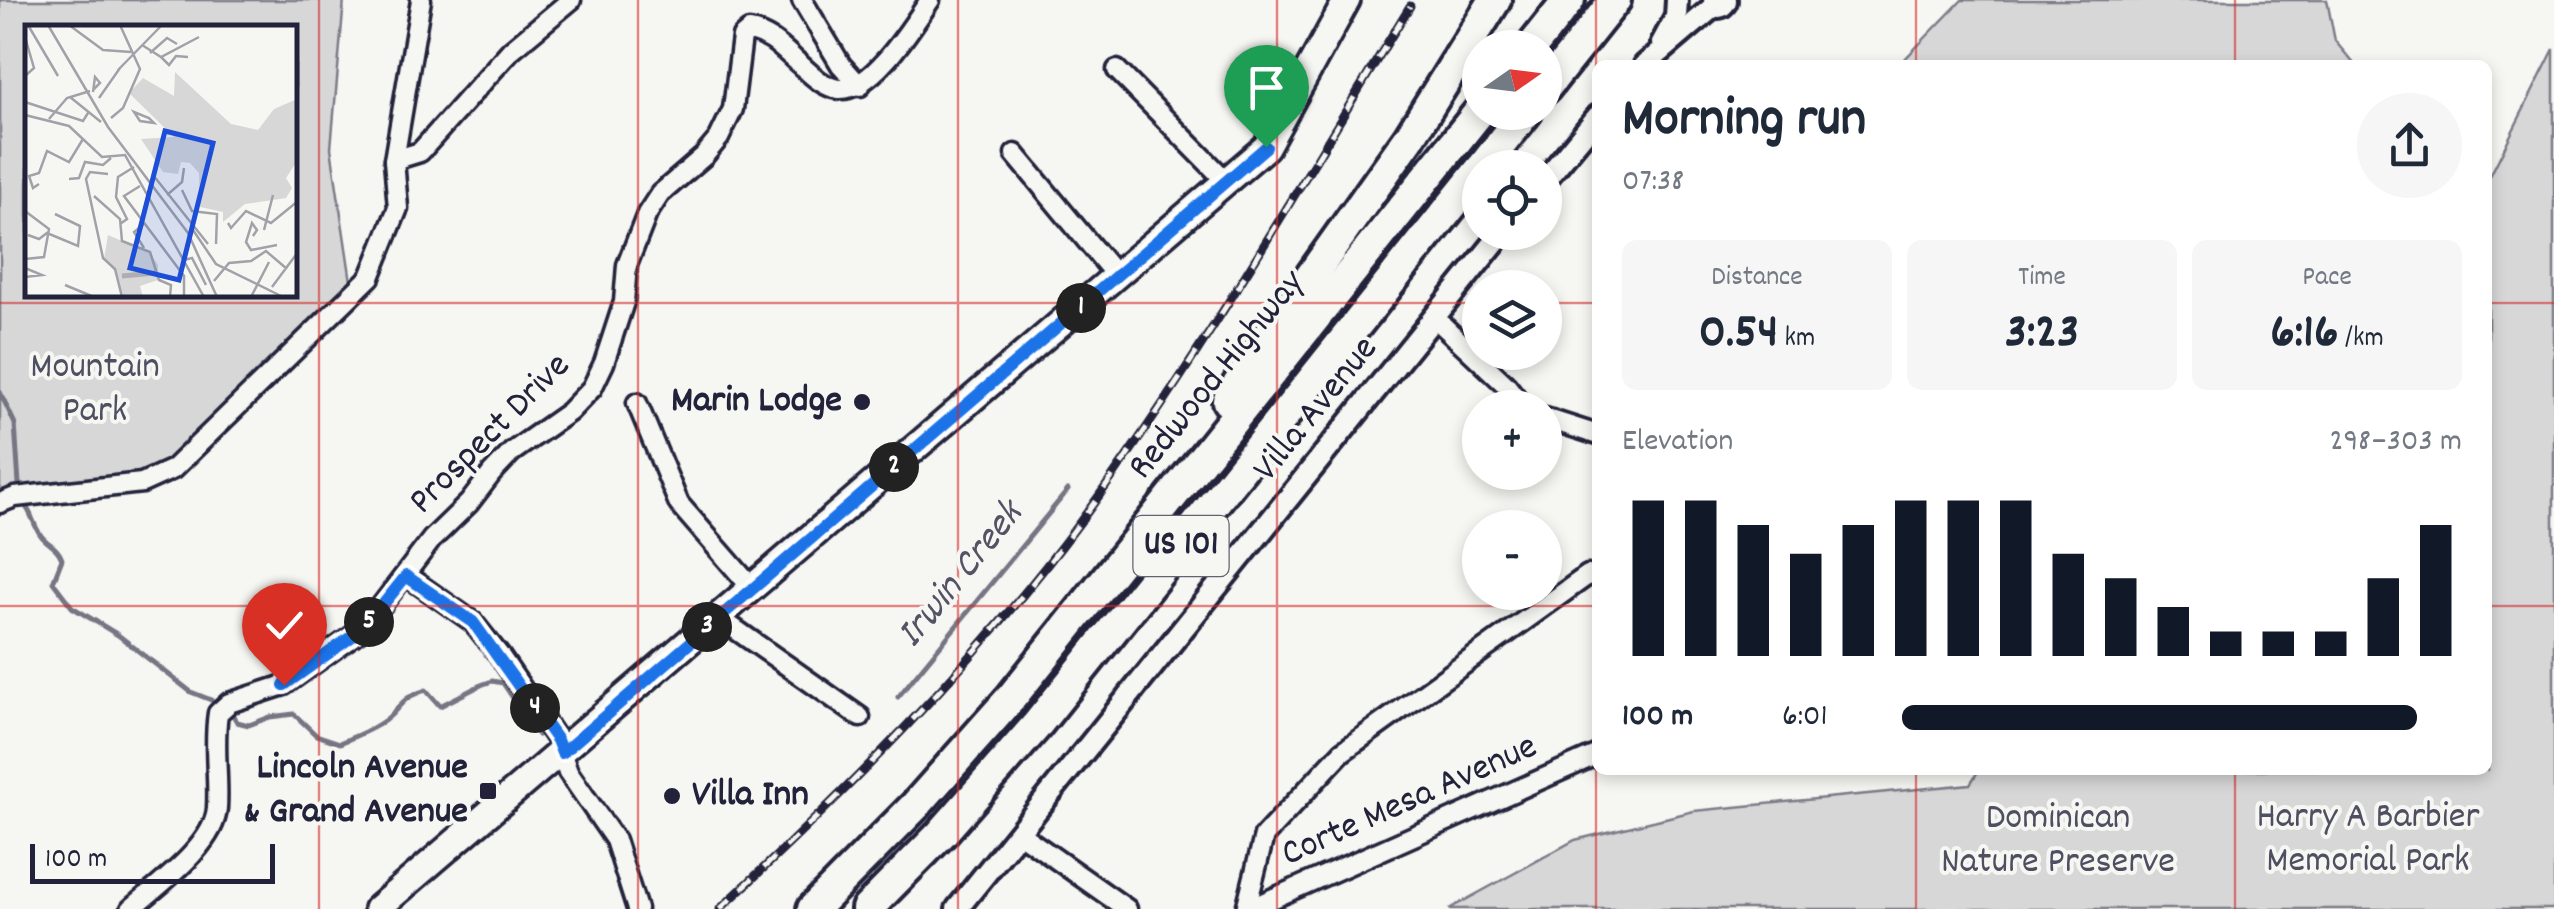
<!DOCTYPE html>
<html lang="en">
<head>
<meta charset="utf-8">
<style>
  body { margin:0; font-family:Dekko,sans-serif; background:#f6f6f7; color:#1f2937; height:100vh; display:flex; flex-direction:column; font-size:38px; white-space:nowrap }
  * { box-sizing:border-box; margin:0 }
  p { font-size:32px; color:#747a83 }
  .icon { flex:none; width:55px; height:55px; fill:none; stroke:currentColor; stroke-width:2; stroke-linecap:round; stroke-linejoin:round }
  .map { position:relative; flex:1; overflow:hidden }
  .drawer { position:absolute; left:1592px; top:60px; width:900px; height:715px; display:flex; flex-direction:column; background:#fff; border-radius:15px; box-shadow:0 5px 15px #0003 }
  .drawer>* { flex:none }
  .needle { width:65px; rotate:76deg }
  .tools { position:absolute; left:1462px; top:30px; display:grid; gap:20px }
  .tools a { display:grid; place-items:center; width:100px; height:100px; border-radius:50%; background:#fff; box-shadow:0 5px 15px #0003; font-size:50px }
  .scale { position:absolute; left:30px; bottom:25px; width:245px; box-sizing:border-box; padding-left:10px; border:5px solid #22223b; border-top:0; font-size:28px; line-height:35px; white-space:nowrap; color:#22223b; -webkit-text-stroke:8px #f6f6f2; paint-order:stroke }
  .pin { position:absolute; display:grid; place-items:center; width:85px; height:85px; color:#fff; margin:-102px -42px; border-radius:50% 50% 50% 0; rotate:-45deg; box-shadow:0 0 10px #0007 }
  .pin .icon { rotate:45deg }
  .km { position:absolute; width:50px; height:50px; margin:-25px; border-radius:50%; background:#222; color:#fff; font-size:28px; line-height:50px; text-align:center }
  .round { display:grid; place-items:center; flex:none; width:105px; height:105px; border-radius:52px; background:#f6f6f7 }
  .summary { display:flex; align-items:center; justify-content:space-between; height:170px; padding:0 30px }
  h1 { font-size:55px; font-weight:800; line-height:75px }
  .stats { display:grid; grid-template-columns:repeat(3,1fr); gap:15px; height:170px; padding:10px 30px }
  .stats div { display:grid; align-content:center; border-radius:15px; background:#f6f6f7; text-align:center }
  .stats b { font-size:50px; font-weight:800 }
  .stats small { font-size:28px; font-weight:400 }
  .stats p { font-size:28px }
  .chart { height:280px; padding:20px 30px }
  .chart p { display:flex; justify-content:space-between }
  .chart svg { width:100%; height:180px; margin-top:10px; stroke:#111827; stroke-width:6 }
  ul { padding:0 30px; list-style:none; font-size:32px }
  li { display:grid; grid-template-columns:160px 120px 1fr; align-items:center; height:75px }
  li i { height:25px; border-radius:12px; background:#111827 }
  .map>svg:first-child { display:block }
</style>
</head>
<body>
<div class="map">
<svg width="2554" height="909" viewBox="0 0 2554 909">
  <rect width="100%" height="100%" fill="#f6f6f2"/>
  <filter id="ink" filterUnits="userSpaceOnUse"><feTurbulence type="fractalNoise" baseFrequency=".01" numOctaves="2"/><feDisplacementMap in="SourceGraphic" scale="20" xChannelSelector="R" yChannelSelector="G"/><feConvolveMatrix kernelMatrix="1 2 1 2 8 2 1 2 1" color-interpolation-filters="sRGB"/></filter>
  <g filter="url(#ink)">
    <!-- green -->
    <g fill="#d7d7d7" stroke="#7c7c89" stroke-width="2.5" fill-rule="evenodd">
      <path d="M0 0H344L331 148 352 288 189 450 139 478 0 494ZM28 28H295V295H28Z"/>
      <path d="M1962 0H2327L2335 41 2355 65H1899Z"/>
      <path d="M2554 49V909H1449L1575 840 1694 811 1970 784 1979 770H2488V180Z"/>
    </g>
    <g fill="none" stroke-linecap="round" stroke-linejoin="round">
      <!-- stream -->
      <g stroke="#757583" stroke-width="5">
        <path d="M0 392 15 424 19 484"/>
        <path d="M24 504C32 513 33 524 40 534 47 545 57 545 62 559L53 582 72 607 118 635 191 692 211 700"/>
        <path d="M898 697 1068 490"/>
        <path d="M233 715 237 722 249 725 270 717 294 714 316 735 340 743C355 736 380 727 392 714 405 700 405 697 426 690L440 706 481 685 492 681 503 683 538 735"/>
      </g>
      <!-- minor casing -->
      <g stroke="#22223b" stroke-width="25">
        <g id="minor">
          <path d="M802 0 841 65 860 86"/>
          <path d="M1117 70 1227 182"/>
          <path d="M1015 154 1117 277"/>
          <path d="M394 160 420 152 511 50 571 0"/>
          <path d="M1436 319 1506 385 1524 408"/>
          <path d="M637 403 679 504 752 588"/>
          <path d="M1545 418 1598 435"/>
          <path d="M0 503 15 497 142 483 173 469 370 277 398 208 394 160 421 0"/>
          <path d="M407 576 473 622 500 656 557 740 568 772 615 840 637 909"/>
          <path d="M718 617 860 717"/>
          <path d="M1019 833 1127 909"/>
          <path d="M131 909C158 885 215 845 217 808 219 776 213 745 218 713L229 703 284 685 365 627 432 539 469 503 492 473 512 452 569 412 592 388 604 363 624 302 627 265 647 214 660 194 704 156 719 138 733 109 742 37 749 31C768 34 780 46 794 59 807 70 821 87 839 89 872 92 913 25 930 0"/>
          <path d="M1246 909 1264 836 1342 752 1588 575"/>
          <path d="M1249 909 1598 754"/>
        </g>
      </g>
      <!-- tertiary casing -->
      <g stroke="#22223b" stroke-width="28">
        <g id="tertiary">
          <path d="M1662 43 1676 17 1677 0"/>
          <path d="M1645 65 1719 2"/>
          <path d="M1545 180 1598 116"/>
          <path d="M957 909 1503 232"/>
        </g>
      </g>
      <!-- secondary casing -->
      <g stroke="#22223b" stroke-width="32">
        <path id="secondary" d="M377 909 1266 147 1347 0"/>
      </g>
      <!-- motorway casing -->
      <g stroke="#22223b" stroke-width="38">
        <g id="motorway">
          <path d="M1719 2 1721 0"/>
          <path d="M1531 48 1569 0"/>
          <path d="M1545 88 1615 0"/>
          <path d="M1482 168 1526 112"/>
          <path d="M1228 401 1266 340 1409 138 1495 0"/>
          <path d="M813 909 916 805 1011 698 1480 111"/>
          <path d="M867 909 941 834 1036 726 1480 170"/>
        </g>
      </g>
      <!-- minor -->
      <use href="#minor" stroke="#f6f6f2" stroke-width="18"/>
      <!-- tertiary -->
      <use href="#tertiary" stroke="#f6f6f2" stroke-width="20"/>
      <!-- secondary -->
      <use href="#secondary" stroke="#f6f6f2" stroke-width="25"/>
      <!-- motorway -->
      <use href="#motorway" stroke="#f6f6f2" stroke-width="30"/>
      <!-- rail casing -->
      <g stroke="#22223b" stroke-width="9">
        <path id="rail" d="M720 909C849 789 975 663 1080 522 1201 358 1303 179 1410 6"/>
      </g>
      <!-- rail -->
      <use href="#rail" stroke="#f6f6f2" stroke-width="5" stroke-dasharray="15" stroke-linecap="butt"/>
    </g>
  </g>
  <g fill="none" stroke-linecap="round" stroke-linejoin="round" filter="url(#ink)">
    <!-- route casing -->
    <g stroke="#fff" stroke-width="20">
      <path id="route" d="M284 685 365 627 406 576 473 622 557 740 562 753 1266 147"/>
    </g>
    <!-- route -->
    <use href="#route" stroke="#1a73e8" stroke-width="12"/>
  </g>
  <!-- grid -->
  <path fill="none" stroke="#d62828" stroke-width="2.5" stroke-opacity="0.55" d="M319 0V909M638 0V909M958 0V909M1277 0V909M1596 0V909M1916 0V65M2235 0V65M0 303H1480M1545 303H1598M2488 303H2554M0 606H1598M2488 606H2554M1916 770V909M2235 770V909"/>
  <!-- markers -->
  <g fill="#22223b" stroke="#f6f6f2" stroke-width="4">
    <circle cx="862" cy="402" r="10"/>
    <rect x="478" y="781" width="20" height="20" rx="5"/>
    <circle cx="672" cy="796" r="10"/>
  </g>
  <g text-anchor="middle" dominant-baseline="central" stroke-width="8" stroke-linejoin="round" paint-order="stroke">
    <!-- shield labels -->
    <rect fill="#f6f6f2" stroke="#626272" stroke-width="2.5" x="1133.5" y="516" width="95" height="60" rx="8"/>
    <g font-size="35" font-weight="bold" fill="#22223b">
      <text x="1181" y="546">US 101</text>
    </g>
    <!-- park labels -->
    <g font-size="38" fill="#4f4f62" stroke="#f6f6f2">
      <text x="95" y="368">Mountain<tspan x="95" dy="44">Park</tspan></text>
      <text x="2368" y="818">Harry A Barbier<tspan x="2368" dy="44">Memorial Park</tspan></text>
      <text x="2058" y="819">Dominican<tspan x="2058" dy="44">Nature Preserve</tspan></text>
    </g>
    <!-- street labels -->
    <g font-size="38" fill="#22223b" stroke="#f6f6f2">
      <text transform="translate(1218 376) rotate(-51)">Redwood Highway</text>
      <text transform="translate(1317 410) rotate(-51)">Villa Avenue</text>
      <text transform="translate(491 435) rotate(-45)">Prospect Drive</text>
      <text transform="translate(1410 802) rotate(-24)">Corte Mesa Avenue</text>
    </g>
    <!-- poi labels -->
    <g font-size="38" font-weight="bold" fill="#22223b" stroke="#f6f6f2" text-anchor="end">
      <text x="842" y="402">Marin Lodge</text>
      <text x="468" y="769">Lincoln Avenue<tspan x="468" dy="44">&amp; Grand Avenue</tspan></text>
      <text x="692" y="796" text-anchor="start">Villa Inn</text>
    </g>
    <!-- water labels -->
    <g font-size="40" font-style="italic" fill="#535365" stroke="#f6f6f2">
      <text transform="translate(962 576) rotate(-51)">Irwin Creek</text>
    </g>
  </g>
  <!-- overview -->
  <g transform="translate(25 25)">
    <rect width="272" height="272" fill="#f6f6f2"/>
    <path d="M150 47 206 99 233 105 249 84 272 74V136L261 153 267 163 261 173 220 179 198 197V187L175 182 174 148 165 138 156 137 153 149 138 147 116 114 149 112 104 68 118 53 149 71ZM83 210 125 228 133 240V255L115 261 118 272H97L91 248 79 234Z" fill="#d7d7d7"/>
    <path fill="none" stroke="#adadb3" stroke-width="5" d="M97 251 130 248"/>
    <path fill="none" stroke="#a1a1a9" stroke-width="2.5" d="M3 0 33 51M23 0 83 102 163 208 192 272M44 0 78 25 106 27M0 12 9 43 0 51M117 20 136 32 174 12M125 28 142 13 152 19M136 32 144 40 151 31 163 32M93 45 137 0M68 67 70 52 75 58 69 64M45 72 76 97M74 73 95 43M0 77 58 96 63 88M109 87 124 93 129 98 115 96ZM0 90 44 101 77 132 100 130 179 272M86 93 98 83 115 44 95 0M24 94 42 73 65 66M83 149 65 147 61 154 78 233 90 244 97 272M128 150 183 219M44 154 54 153 60 137 78 140 86 133M14 159 8 163 4 151 14 148 22 126 44 137 58 114M115 161 99 171 159 251V272M157 165 167 186 192 189 191 219M142 170 157 157 159 143M69 171 95 194 97 216 125 227 134 255 146 260 145 272M0 186 24 204 19 232 0 234M203 198 206 203 221 186 246 198 273 176M95 199 102 194 91 172 93 152 109 142M119 199 109 207 119 223M168 205 191 239 258 272M239 205 248 170M3 210 14 214 22 208 53 221 55 201 30 189M228 211 232 205 227 198 221 217 226 225 252 220M159 235 167 233 181 260M0 243 17 250 0 252M189 256 204 238 226 236 241 226 262 244M40 260 69 272M247 262 273 227M226 272 244 237"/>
    <path fill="#1d4ed8" fill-opacity="0.15" stroke="#1d4ed8" stroke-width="5" d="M140 106 188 118 154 255 105 243Z"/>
    <rect width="272" height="272" fill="none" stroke="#22223b" stroke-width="5"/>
  </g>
</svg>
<div class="tools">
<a><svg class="needle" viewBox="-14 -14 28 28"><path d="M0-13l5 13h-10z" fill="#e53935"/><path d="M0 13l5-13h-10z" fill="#747a83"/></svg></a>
<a><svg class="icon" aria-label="locate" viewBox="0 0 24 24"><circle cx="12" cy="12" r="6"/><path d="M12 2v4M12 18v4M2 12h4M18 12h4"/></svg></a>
<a><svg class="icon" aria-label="layers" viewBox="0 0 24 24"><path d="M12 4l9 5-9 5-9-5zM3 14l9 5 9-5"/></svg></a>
<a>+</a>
<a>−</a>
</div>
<div class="scale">100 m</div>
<div class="pin" style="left:1266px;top:147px;background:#1e9e55"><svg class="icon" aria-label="arrive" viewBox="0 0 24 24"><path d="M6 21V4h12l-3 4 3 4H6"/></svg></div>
<div class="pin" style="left:284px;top:685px;background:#d93025"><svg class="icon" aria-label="check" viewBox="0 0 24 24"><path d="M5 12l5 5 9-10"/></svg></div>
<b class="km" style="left:1081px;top:308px">1</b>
<b class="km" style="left:894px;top:467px">2</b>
<b class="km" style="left:707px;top:627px">3</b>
<b class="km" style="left:535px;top:708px">4</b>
<b class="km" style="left:369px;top:622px">5</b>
<section class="drawer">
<div class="summary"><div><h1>Morning run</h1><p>07:38</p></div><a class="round"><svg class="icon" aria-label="share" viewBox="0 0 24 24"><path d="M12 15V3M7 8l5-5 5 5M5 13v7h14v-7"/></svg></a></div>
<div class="stats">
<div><p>Distance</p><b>0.54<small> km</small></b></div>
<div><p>Time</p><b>3:23</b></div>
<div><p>Pace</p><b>6:16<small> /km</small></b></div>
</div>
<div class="chart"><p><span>Elevation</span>298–303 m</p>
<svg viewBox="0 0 160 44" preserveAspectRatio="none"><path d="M5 44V6M15 44V6M25 44V12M35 44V19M45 44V12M55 44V6M65 44V6M75 44V6M85 44V19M95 44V25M105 44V32M115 44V38M125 44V38M135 44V38M145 44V25M155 44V12"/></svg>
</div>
<ul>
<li><b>100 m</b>6:01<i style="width:92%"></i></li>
</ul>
</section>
</div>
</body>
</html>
